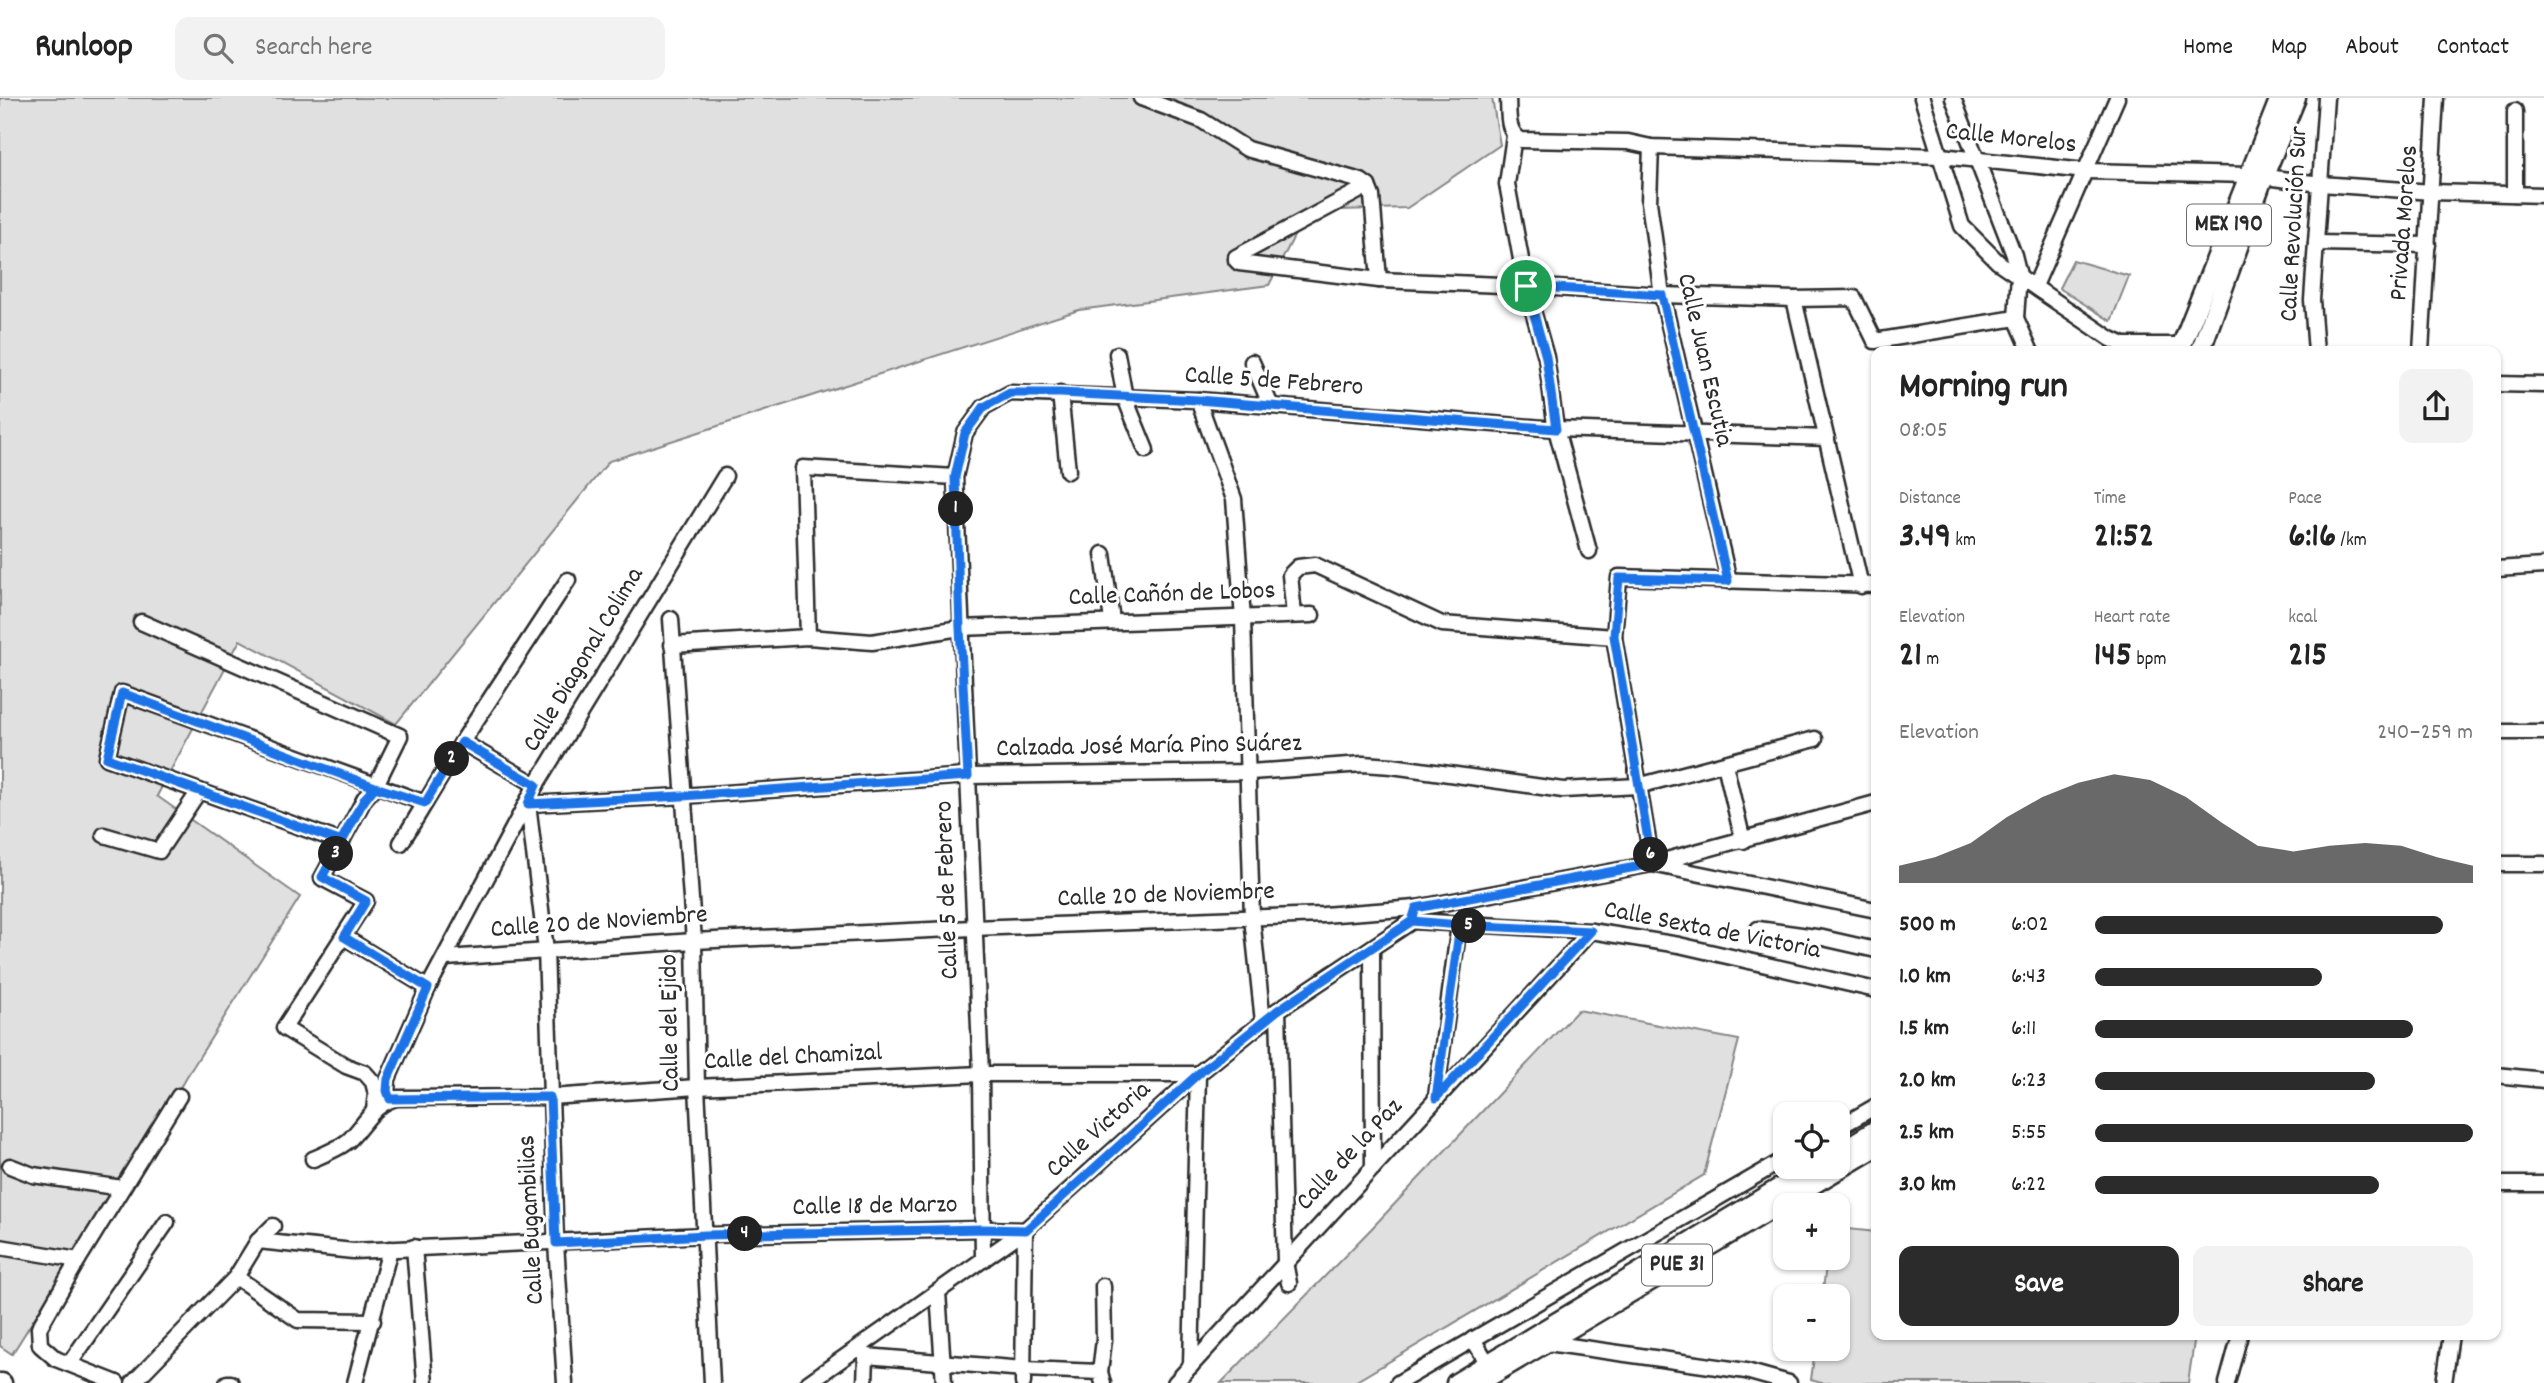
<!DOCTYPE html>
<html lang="en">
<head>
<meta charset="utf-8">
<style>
  body { margin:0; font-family:Dekko,sans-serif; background:#f2f2f2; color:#222; height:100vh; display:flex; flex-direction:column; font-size:26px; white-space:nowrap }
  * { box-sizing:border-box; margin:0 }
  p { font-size:23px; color:#767676 }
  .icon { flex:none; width:38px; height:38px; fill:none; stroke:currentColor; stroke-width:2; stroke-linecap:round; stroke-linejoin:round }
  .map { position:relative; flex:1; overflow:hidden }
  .side { position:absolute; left:1871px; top:248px; width:630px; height:994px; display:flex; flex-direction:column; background:#fff; border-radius:14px; box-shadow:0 2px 5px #0004 }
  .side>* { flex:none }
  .fabs { position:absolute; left:1773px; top:1004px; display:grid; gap:14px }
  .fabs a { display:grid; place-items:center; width:77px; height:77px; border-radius:14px; background:#fff; box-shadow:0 2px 5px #0004; font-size:35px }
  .pin { position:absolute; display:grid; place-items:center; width:60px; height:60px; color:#fff; margin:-30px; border:4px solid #fff; border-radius:50%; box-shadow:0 2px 7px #0007 }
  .km { position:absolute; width:35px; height:35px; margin:-18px; border-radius:50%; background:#222; color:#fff; font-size:19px; line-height:35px; text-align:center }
  .round { display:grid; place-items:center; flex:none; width:74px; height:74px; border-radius:14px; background:#f2f2f2 }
  .overview { display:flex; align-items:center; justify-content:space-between; height:119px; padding:0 28px }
  h1 { font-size:38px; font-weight:700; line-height:52px }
  .stats { display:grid; grid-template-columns:repeat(3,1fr); gap:10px; height:119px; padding:7px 28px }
  .stats div { display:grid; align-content:center }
  .stats b { font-size:35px; font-weight:700 }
  .stats small { font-size:19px; font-weight:400 }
  .stats p { font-size:19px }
  .chart { height:196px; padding:14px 28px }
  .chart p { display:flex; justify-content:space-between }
  .chart svg { width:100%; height:126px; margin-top:7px; fill:#2b2b2b; opacity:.7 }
  .primary-button { display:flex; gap:14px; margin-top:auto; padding:14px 28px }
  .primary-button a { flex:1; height:80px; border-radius:14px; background:#2b2b2b; color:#fff; font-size:28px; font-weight:700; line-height:80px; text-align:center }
  .primary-button a+a { background:#f2f2f2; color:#222 }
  ul { padding:0 28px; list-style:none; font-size:23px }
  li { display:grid; grid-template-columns:112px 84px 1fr; align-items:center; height:52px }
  li i { height:18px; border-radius:9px; background:#2b2b2b }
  header { display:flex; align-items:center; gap:42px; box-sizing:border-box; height:98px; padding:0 35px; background:#fff; border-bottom:2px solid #e0e0e0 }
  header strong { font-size:33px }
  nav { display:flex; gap:38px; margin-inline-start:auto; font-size:24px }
  .search { width:490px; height:63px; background:#f2f2f2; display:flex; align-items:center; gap:18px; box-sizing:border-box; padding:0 24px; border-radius:14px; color:#767676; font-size:26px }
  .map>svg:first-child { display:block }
</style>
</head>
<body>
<header>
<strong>Runloop</strong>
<div class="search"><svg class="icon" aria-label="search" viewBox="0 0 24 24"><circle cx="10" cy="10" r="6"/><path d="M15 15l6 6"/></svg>Search here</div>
<nav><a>Home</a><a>Map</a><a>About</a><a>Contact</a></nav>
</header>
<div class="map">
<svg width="2544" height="1285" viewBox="0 0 2544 1285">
  <rect width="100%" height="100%" fill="#fff"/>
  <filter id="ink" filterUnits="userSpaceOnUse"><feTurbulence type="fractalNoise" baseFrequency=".0143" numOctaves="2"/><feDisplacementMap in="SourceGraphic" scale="14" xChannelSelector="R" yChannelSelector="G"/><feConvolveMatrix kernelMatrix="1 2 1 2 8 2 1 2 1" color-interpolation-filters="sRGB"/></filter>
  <g filter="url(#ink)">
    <!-- green -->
    <g fill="#e0e0e0" stroke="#868686" stroke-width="2">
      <path d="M0 0H1492L1500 47 1407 110 1307 113 1269 187 1079 212 609 363 396 626 240 542 157 698 300 799 12 1256 0 1248Z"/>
      <path d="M2073 162 2129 178 2111 223 2059 190Z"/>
      <path d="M1578 912 1739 942 1704 1077 1353 1285H1221L1371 1131Z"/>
      <path d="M1838 1130 1876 1134V1237H2195L2188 1285H1821L1811 1282 1815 1251H1838V1199H1822L1827 1160H1838Z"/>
    </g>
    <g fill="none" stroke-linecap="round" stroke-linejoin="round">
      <!-- minor casing -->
      <g stroke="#2b2b2b" stroke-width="19">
        <g id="minor">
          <path d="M1141 0 1201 22 1247 51 1361 83 1368 88 1372 98 1379 182"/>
          <path d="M1508 0C1509 15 1506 34 1521 42L1628 44 1651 49 1941 58 2086 73 2249 77 2321 86 2432 94 2544 97"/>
          <path d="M1922 0 1962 128 1998 164 2111 241 2124 247H2182"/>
          <path d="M1953 0 2014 157 2019 177 2016 220 2031 254"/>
          <path d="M1514 38 1507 86 1526 188 1546 259 1556 331 1589 453"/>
          <path d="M1651 49 1649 104 1662 197 1729 483"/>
          <path d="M1368 88 1236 159V162L1239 165 1379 182 1526 188 1662 197 1794 201 1854 200 1875 243 2016 220"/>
          <path d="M2515 96V13"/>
          <path d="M2316 145 2428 147"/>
          <path d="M2035 188 2117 0"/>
          <path d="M1794 201 1861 488"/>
          <path d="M2316 254 2312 202 2326 0"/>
          <path d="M2421 254 2436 0"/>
          <path d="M1117 256 1125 300 1146 352"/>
          <path d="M1252 264 1271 308"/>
          <path d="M2496 286 2544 287"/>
          <path d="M1060 295 1068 373"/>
          <path d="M1198 302 1234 401 1243 521 1252 820 1263 924"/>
          <path d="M1103 456 1112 523"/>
          <path d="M2496 471 2544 468"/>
          <path d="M1876 487 1619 479 1614 539 1652 766 1876 812"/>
          <path d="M1294 517 1290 477 1298 469 1315 467 1442 526 1614 539"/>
          <path d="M671 521 694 843 697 989 712 1285"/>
          <path d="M141 524 400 638 375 689 365 700 322 780 366 803 284 930 346 968 365 975 373 984 376 996 374 1012"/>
          <path d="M808 539 803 370 955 379"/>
          <path d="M672 547 808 539 872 544 960 530 1312 517"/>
          <path d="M2496 634H2544"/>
          <path d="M462 644 536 687"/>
          <path d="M1725 666 1743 743"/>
          <path d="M104 737 159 753 199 693"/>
          <path d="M342 744 107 660 122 595 425 705"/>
          <path d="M401 745 462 644 568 482"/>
          <path d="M2496 766H2544"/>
          <path d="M1412 823 1591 833 1679 847 1876 892"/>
          <path d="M1758 831 1823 840 1876 852"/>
          <path d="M344 839 428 890"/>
          <path d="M1372 850 1373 1070"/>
          <path d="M446 860 694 843 973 830 1323 817 1416 810 1652 766 1876 705"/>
          <path d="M1278 912 1285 1164 1289 1185"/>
          <path d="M2496 977 2544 982"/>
          <path d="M1436 999 1459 827"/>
          <path d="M390 1001 387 993 388 981 428 890 536 687 725 378"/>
          <path d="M1838 1030 1876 1008"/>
          <path d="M313 1061C325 1056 338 1051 348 1043 364 1028 374 1004 398 1000L550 999 697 989 981 976H1198L1191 1268"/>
          <path d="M10 1068 33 1077 122 1090"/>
          <path d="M2496 1086H2544"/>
          <path d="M258 1143 353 1153 706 1137 983 1131 1025 1132 1023 1285"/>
          <path d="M0 1149 78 1162"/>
          <path d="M414 1149 425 1285"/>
          <path d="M983 1162 981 976 955 379 965 335 984 309 1010 295 1198 302 1556 331 1827 340"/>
          <path d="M236 1179 298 1222 373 1223"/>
          <path d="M938 1194 944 1285"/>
          <path d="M1473 1241 1488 1266"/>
          <path d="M1545 1241 1548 1245 1746 1273 1789 1285"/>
          <path d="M860 1250 866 1258 865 1285"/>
          <path d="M866 1258 1024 1271 1100 1274 1103 1285"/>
          <path d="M70 1265 167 1124"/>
          <path d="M1100 1274 1104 1242 1103 1188"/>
          <path d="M117 1285 56 1261 40 1247 39 1230 78 1162 179 998"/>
          <path d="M133 1285 236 1179 258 1143 273 1128"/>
          <path d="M227 1285H231"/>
          <path d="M355 1285 390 1151"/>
          <path d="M565 1285 556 1145 546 852 528 706 682 698 968 678 1250 674 1363 666 1392 668 1563 692 1638 688 1815 641"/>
          <path d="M808 1285 1025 1132 1198 976 1278 912 1412 823 1416 810"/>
          <path d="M1175 1285 1591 833"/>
          <path d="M1398 1285 1785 1061"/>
          <path d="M2227 1285 2240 1237"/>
          <path d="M2444 1285 2451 1237"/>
        </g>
      </g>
      <!-- major casing -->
      <g stroke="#2b2b2b" stroke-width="23">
        <g id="major">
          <path d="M2179 254 2280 0"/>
          <path d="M2200 254 2263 80 2296 0"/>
          <path d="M1838 1055 1876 1032"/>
          <path d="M0 1285H2"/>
          <path d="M1456 1285 1814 1069"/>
          <path d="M1478 1285 1876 1049"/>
        </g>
      </g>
      <!-- minor -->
      <use href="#minor" stroke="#fff" stroke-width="14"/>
      <!-- major -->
      <use href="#major" stroke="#fff" stroke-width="18"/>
    </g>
  </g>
  <g fill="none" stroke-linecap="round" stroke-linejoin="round" filter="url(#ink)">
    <!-- route casing -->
    <g stroke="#fff" stroke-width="14">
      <path id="route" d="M1526 188 1546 259 1556 331 1198 302 1060 295H1010L984 309 965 335 955 379 960 530 968 678 682 698 528 706 536 687 462 644 425 705 375 689 365 700 342 744 107 660 122 595 375 689C353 714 339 750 322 779L366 803 344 839 428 890 388 981 387 993 390 1001 550 999 556 1145 706 1137 983 1131 1026 1132 1198 976 1278 912 1412 823 1460 827 1591 833 1436 1000 1460 827 1412 823 1416 810 1652 766 1614 538 1619 480 1728 483 1662 197 1526 188"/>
    </g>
    <!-- route -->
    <use href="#route" stroke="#1a73e8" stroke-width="9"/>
  </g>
  <g text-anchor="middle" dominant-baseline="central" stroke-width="6" stroke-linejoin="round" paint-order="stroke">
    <!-- shield labels -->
    <g fill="#fff" stroke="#6b6b6b" stroke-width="2">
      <rect x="2187" y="106.5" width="84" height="41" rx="5"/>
      <rect x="1642" y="1146.5" width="70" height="41" rx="5"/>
    </g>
    <g font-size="24" font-weight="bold" fill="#2b2b2b">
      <text x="2229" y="127">MEX 190</text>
      <text x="1677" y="1167">PUE 31</text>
    </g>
    <!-- street labels -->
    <g font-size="26" fill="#2b2b2b" stroke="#fff">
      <text transform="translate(2011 41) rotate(6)">Calle Morelos</text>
      <text transform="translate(2405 125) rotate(-86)">Privada Morelos</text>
      <text transform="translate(2295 126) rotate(-87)">Calle Revolución Sur</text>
      <text transform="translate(1704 262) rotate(77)">Calle Juan Escutia</text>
      <text transform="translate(1274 284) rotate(4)">Calle 5 de Febrero</text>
      <text transform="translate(1172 497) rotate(-2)">Calle Cañón de Lobos</text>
      <text transform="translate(584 562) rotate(-59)">Calle Diagonal Colima</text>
      <text transform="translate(1149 649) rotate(-1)">Calzada José María Pino Suárez</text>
      <text transform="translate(948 792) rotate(-92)">Calle 5 de Febrero</text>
      <text transform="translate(1166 798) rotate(-2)">Calle 20 de Noviembre</text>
      <text transform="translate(599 825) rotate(-4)">Calle 20 de Noviembre</text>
      <text transform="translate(1712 833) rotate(11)">Calle Sexta de Victoria</text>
      <text transform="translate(671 925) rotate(-91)">Calle del Ejido</text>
      <text transform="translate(793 960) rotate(-3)">Calle del Chamizal</text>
      <text transform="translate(1099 1032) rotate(-42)">Calle Victoria</text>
      <text transform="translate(1350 1057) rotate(-47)">Calle de la Paz</text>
      <text transform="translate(875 1109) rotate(-1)">Calle 18 de Marzo</text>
      <text transform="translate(532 1122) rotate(-93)">Calle Bugambilias</text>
    </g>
  </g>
</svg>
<div class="fabs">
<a><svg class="icon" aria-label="locate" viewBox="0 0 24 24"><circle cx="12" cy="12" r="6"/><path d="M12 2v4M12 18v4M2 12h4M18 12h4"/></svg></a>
<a>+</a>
<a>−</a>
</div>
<div class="pin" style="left:1526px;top:188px;background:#1e9e55"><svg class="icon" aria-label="arrive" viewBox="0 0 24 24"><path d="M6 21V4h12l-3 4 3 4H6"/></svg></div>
<b class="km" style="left:956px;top:411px">1</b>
<b class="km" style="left:452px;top:661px">2</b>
<b class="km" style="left:336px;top:756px">3</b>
<b class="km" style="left:745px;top:1136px">4</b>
<b class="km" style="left:1469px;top:828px">5</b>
<b class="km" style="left:1651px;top:757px">6</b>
<section class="side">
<div class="overview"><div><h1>Morning run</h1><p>08:05</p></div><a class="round"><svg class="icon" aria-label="share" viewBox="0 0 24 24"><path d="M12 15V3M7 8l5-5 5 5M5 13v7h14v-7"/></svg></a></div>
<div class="stats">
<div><p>Distance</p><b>3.49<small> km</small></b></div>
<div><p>Time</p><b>21:52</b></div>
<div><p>Pace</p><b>6:16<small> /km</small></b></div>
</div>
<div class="stats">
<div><p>Elevation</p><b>21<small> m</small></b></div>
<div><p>Heart rate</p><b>145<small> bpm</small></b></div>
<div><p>kcal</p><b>215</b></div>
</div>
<div class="chart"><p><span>Elevation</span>240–259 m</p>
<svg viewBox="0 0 160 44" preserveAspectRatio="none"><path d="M0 44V38L10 35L20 30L30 21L40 14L50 9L60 6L70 8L80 14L90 23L100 31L110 33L120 31L130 30L140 31L150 35L160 38V44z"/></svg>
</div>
<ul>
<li><b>500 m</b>6:02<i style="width:92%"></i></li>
<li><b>1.0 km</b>6:43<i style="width:60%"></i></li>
<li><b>1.5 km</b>6:11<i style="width:84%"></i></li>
<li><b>2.0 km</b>6:23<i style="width:74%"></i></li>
<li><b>2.5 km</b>5:55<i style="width:100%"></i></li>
<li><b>3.0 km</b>6:22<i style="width:75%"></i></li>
</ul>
<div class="primary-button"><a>Save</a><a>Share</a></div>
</section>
</div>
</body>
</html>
